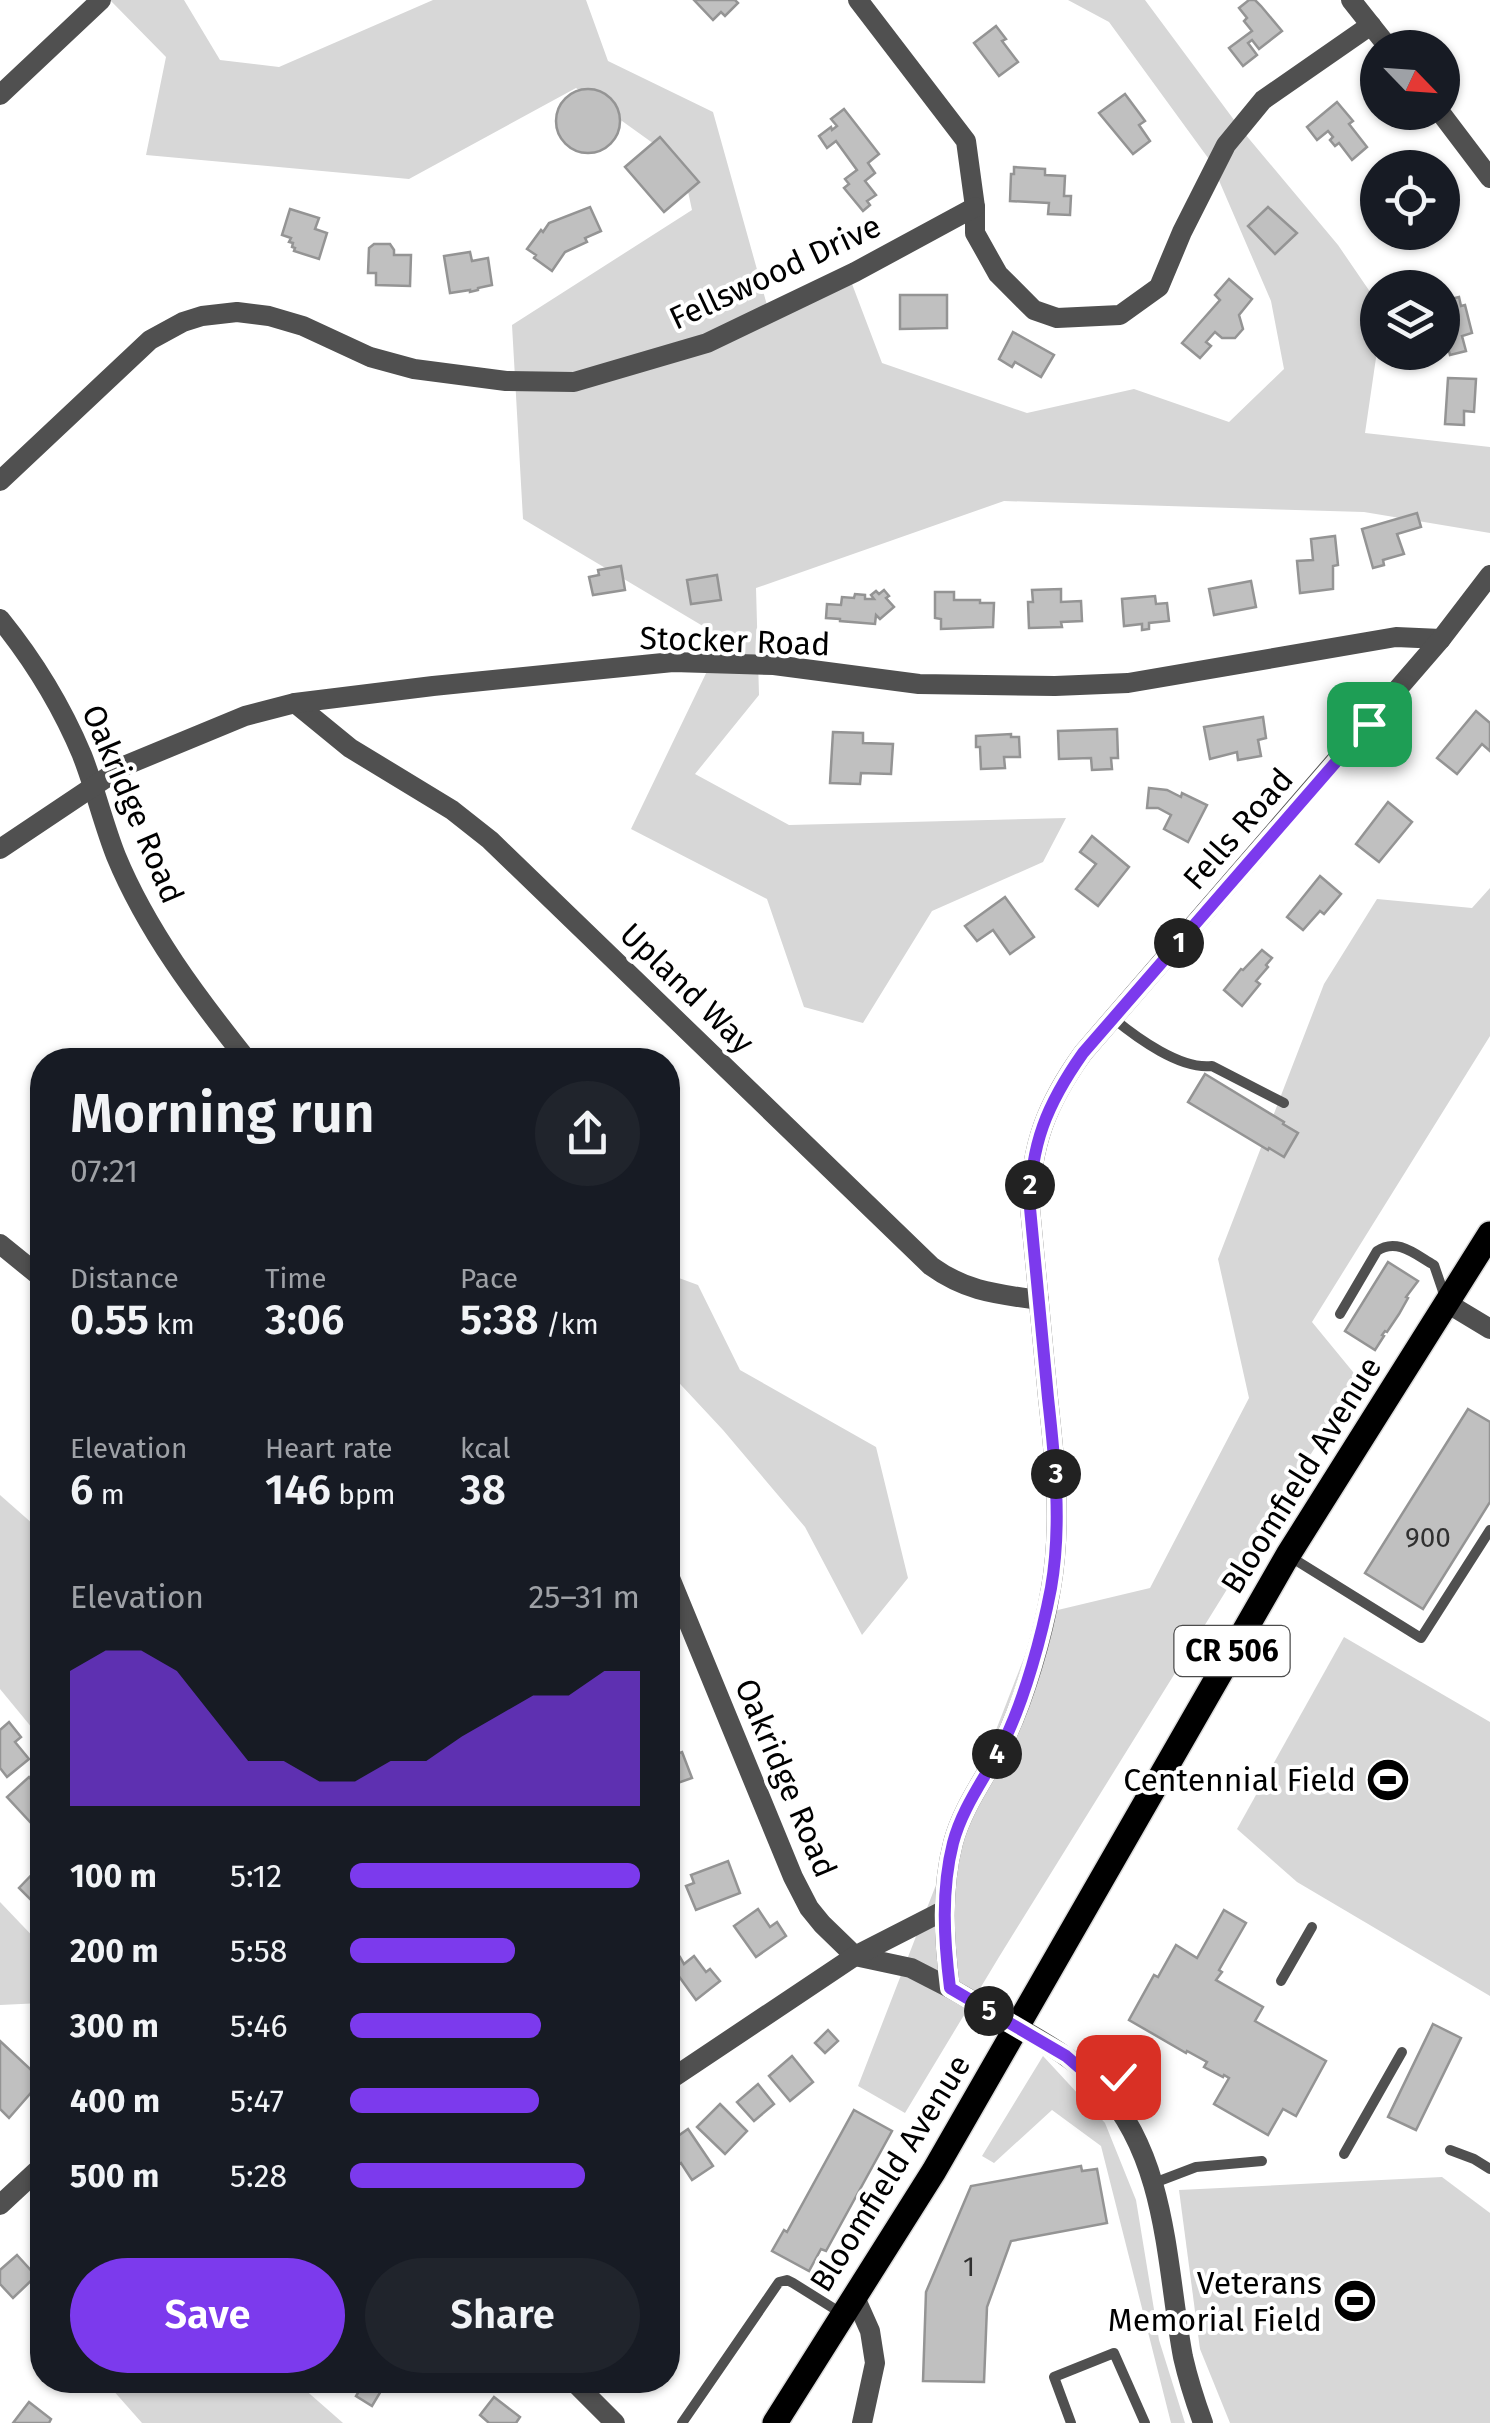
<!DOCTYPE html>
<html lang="en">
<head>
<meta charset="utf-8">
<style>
  body { margin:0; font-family:"Fira Sans",sans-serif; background:#20242c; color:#f1f3f6; height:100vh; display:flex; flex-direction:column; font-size:38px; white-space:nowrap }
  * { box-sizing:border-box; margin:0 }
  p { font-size:32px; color:#9ea1a6 }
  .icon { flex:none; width:55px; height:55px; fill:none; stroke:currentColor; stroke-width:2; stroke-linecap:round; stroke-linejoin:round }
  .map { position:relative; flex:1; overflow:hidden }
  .drawer { position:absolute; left:30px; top:1048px; width:650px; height:1345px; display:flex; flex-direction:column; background:#171b24; border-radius:40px; box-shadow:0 2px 8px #0004 }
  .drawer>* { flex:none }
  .needle { width:65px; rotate:115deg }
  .buttons { position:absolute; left:1360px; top:30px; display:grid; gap:20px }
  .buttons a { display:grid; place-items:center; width:100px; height:100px; border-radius:50%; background:#171b24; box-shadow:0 2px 8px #0004; font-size:50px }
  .pin { position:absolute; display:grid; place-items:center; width:85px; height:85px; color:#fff; margin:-42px; border-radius:20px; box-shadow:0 5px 15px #0006 }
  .km { position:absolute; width:50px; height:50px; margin:-25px; border-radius:50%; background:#222; color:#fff; font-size:28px; line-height:50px; text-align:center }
  .round { display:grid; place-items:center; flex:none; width:105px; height:105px; border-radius:52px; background:#20242c }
  .overview { display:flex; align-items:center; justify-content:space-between; height:170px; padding:0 40px }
  h1 { font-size:55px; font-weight:600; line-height:75px }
  .metrics { display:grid; grid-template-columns:repeat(3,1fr); gap:15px; height:170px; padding:10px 40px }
  .metrics div { display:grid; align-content:center }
  .metrics b { font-size:42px; font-weight:600 }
  .metrics small { font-size:28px; font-weight:400 }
  .metrics p { font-size:28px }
  .chart { height:280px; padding:20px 40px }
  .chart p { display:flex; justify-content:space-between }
  .chart svg { width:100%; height:180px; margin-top:10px; fill:#7c3aed; opacity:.7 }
  .cta { display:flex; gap:20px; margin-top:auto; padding:20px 40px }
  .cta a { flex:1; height:115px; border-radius:60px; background:#7c3aed; color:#fff; font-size:40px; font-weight:600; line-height:115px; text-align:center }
  .cta a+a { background:#20242c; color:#f1f3f6 }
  ul { padding:0 40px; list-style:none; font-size:32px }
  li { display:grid; grid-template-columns:160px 120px 1fr; align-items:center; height:75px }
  li i { height:25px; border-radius:12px; background:#7c3aed }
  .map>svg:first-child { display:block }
</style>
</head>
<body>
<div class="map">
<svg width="1490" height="2423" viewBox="0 0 1490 2423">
  <rect width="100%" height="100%" fill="#fff"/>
  <!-- green -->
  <g fill="#d7d7d7">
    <path d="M110 0H184L220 60 279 67 433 0H586L608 61 713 112 770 316 849 276 882 363 1027 413 1134 389 1229 422 1284 369 1271 301 1211 162 1109 22 1068 0H1145L1240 128 1338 245 1377 302V351L1365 433 1490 447V533L1364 512 1004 501 756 588 759 695 695 774 789 825 1066 818 1043 862 932 911 863 1023 804 1007 767 899 631 829 723 638 523 519 512 325 692 210 682 164 576 88 409 179 146 155 166 57Z"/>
    <path d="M1490 888V1036L1312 1322 1358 1378 999 1957 905 2113 858 2086 1041 1614 1150 1588 1249 1398 1218 1259 1324 984 1377 899 1472 908Z"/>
    <path d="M668 1274 698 1285 740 1370 876 1447 908 1578 862 1635 805 1527 723 1430 668 1371Z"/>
    <path d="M0 1495 42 1532V1740L0 1689Z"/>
    <path d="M1344 1637 1490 1722V1996L1297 1882 1237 1829Z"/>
    <path d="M0 1902 42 1946V2003L0 2005Z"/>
    <path d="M1043 2056 1105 2123 1136 2200 1159 2340 1185 2423H1171L1101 2146 1052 2110 994 2163 982 2156Z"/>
    <path d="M1442 2177 1490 2213V2423H1230L1200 2349 1179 2190Z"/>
    <path d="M104 2380H294L343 2423H142Z"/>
  </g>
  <!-- building -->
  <g fill="#c0c0c0" stroke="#949494" stroke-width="2.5">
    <path d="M694 0H735L738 3 725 16 721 12 713 20Z"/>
    <path d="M1249 0H1255L1261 6 1282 31 1259 49 1252 40 1248 43 1257 55 1243 66 1229 48 1252 31 1244 21 1247 18 1239 8Z"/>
    <path d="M996 26 1006 39 1002 41 1018 62 999 76 974 43Z"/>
    <circle cx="588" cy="121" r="32"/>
    <path d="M1125 94 1145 121 1139 125 1150 141 1133 154 1099 113Z"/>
    <path d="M1337 102 1353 121 1349 124 1367 147 1352 160 1339 143 1335 146 1330 140 1333 137 1328 131 1317 140 1307 127Z"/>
    <path d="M844 109 879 154 868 163 875 173 865 181 876 195 867 201 870 205 863 211 844 188 849 184 845 179 857 170 836 141 827 148 819 136 831 127 832 130 837 126 831 119Z"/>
    <path d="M660 137 699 182 664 212 625 167Z"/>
    <path d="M1014 167 1045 169V175L1065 176 1064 196H1071L1070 215 1048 214 1049 203 1010 201 1011 174H1014Z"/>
    <path d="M590 207 601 231 585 238 587 242 565 252 552 271 534 258 536 255 527 249 541 230 543 232 549 223Z"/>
    <path d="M1268 207 1297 233 1275 254 1248 226Z"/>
    <path d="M290 209 319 218 315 229 327 233 319 259 294 251 295 248 292 247 293 243 289 242 291 238 282 235Z"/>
    <path d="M374 244H390L394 250V255H411L410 286 376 285V273H368L369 248Z"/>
    <path d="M470 252 472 261 488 258 492 285 478 288V290L470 292V290L450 293 444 256Z"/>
    <path d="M1229 279 1252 299 1239 315 1243 329 1235 338H1222L1215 332 1206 342 1211 346 1200 358 1182 343 1220 300 1215 295Z"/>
    <path d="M900 295H947V328L900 329Z"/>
    <path d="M1459 297 1461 306 1465 305 1472 333 1462 336 1466 351 1450 355 1442 325V301Z"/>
    <path d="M1013 332 1054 355 1041 377 1015 362 1012 367 999 359Z"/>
    <path d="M1448 378 1476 379 1474 412 1464 411V425L1445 424Z"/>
    <path d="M1417 513 1421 527 1397 534 1404 554 1383 560 1384 565 1373 568 1362 529Z"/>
    <path d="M1335 536 1338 565 1333 566V589L1300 593 1297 561 1313 560 1311 539Z"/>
    <path d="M621 566 625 590 593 595 589 577 599 575 598 570Z"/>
    <path d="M717 575 721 600 691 604 687 580Z"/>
    <path d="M1251 581 1256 607 1214 615 1209 589Z"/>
    <path d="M1061 589V602L1081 601 1082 621 1061 622 1062 627 1029 628 1028 602H1033L1032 590Z"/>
    <path d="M884 590 889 596 886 598 894 607 880 619 876 615 875 624 840 621V619L826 618 827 604 841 605 842 597 854 598 855 594 865 595V599H874L871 595 876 591 879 594Z"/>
    <path d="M935 592H954V600H980V603H994L993 627 941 629V619L935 618Z"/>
    <path d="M1155 596 1156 604 1167 603 1169 621 1149 623V629L1142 630V624L1124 626 1122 599Z"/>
    <path d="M1476 711 1490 723V751L1482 744 1457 774 1437 758Z"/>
    <path d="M1263 717 1266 738 1258 740 1261 756 1238 760 1237 752 1210 759 1204 727Z"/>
    <path d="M1117 729 1118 758H1111L1112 769 1092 770 1091 758 1059 759 1058 731Z"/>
    <path d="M833 732 863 733V743L893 744 891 774 861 773 860 784 830 783Z"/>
    <path d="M1011 734V737H1019L1020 757H1004L1005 768 981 769 980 747H976V736Z"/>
    <path d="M1149 788 1167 790 1181 797 1182 793 1207 805 1188 842 1164 829 1171 815 1158 808H1147Z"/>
    <path d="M1388 802 1412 822 1379 862 1356 844Z"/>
    <path d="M1092 836 1129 867 1098 906 1076 889 1096 864 1080 852Z"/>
    <path d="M1320 876 1341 894 1324 914 1320 911 1303 930 1287 917Z"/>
    <path d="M1005 897 1034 937 1010 954 993 930 977 941 965 926Z"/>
    <path d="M1262 950 1272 958 1266 965 1268 967 1256 981 1260 984 1242 1006 1224 990 1241 969 1243 970Z"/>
    <path d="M1205 1074 1284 1122 1283 1124 1298 1133 1284 1157 1269 1148 1268 1150 1188 1102Z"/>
    <path d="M1388 1262 1418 1281 1406 1297 1408 1298 1399 1314 1387 1332 1385 1331 1382 1335 1384 1336 1375 1350 1345 1331Z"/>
    <path d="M1468 1409 1490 1422V1502L1423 1609 1365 1573Z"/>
    <path d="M9 1722 21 1737 15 1742 29 1759 7 1777 0 1768V1730Z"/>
    <path d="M682 1752 692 1778 669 1786 668 1757Z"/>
    <path d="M29 1777 42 1792V1812L31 1823 7 1797Z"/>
    <path d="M728 1861 740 1893 696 1910 686 1886 694 1883 691 1875Z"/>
    <path d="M42 1864V1898L36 1905 19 1888Z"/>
    <path d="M758 1909 770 1927 777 1922 786 1936 756 1957 734 1926Z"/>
    <path d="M1224 1910 1246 1923 1219 1970 1222 1972 1216 1980 1263 2007 1255 2021 1326 2061 1296 2116 1283 2109 1268 2135 1214 2104 1229 2078 1224 2075 1223 2077 1204 2067 1207 2062 1187 2051 1186 2053 1129 2020 1154 1975 1158 1977 1176 1945 1197 1958Z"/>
    <path d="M694 1956 706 1972 710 1969 720 1981 696 2000 670 1964 680 1957 684 1964Z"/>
    <path d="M1433 2024 1461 2038 1416 2130 1388 2117Z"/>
    <path d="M828 2030 838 2041 825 2053 815 2043Z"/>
    <path d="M0 2041 42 2080 9 2118 0 2109Z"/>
    <path d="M792 2056 813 2082 790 2101 769 2076Z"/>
    <path d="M758 2084 774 2104 754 2121 737 2102Z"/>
    <path d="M720 2104 747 2131 725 2154 697 2127Z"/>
    <path d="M854 2110 892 2131 826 2251 821 2249 809 2271 772 2251 784 2230 787 2232Z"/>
    <path d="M688 2129 713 2166 692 2180 681 2163 676 2167 668 2155V2143Z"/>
    <path d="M1081 2166 1082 2171 1097 2169 1107 2223 1011 2241 987 2307 984 2382 923 2381 926 2292 971 2186Z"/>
    <path d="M17 2255 36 2276 13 2298 0 2284V2270Z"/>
    <path d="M365 2381 381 2391 372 2406 356 2396Z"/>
    <path d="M494 2397 520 2417 516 2423H489L480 2415Z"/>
    <path d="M29 2402 51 2419 49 2423H13Z"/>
  </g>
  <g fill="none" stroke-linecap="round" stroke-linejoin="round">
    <!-- primary casing -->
    <g stroke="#dbdbdb" stroke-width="28">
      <path id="primary" d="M775 2423 934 2171 1288 1555 1490 1234"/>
    </g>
    <!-- service -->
    <g stroke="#505050" stroke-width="10">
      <path d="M1114 1019C1137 1038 1181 1070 1212 1066L1284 1103"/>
      <path d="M1340 1314 1377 1251C1397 1237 1416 1255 1434 1265L1445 1297"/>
      <path d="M1289 1556 1421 1638 1490 1530"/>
      <path d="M1281 1981 1312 1927"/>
      <path d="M1103 2089 1144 2054"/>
      <path d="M1450 2150 1474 2159 1490 2169"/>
      <path d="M1344 2154 1402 2052"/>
      <path d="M1154 2183 1196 2167 1262 2161"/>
      <path d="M682 2423 779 2282 787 2280 793 2283 841 2313"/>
      <path d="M1071 2423 1054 2377 1114 2353 1145 2423"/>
    </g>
    <!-- minor -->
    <g stroke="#505050" stroke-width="20">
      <path d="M858 0 966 141 975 207V233L998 274 1034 310 1057 318 1120 315 1159 287 1182 232 1226 145 1263 100 1371 25"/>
      <path d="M0 95 101 0"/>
      <path d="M0 481 150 340 183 322 202 316 237 312 269 316 303 326 370 357 414 369 506 381 574 382 707 343 855 272 975 207"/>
      <path d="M0 619C34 661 61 705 82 755 95 788 103 823 116 856 147 931 197 997 247 1060"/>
      <path d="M295 703 350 748 452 810 490 840 931 1266C967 1292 997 1294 1039 1300"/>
      <path d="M0 849 124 766 245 716 295 703 433 686 673 662 774 665 919 684 1055 686 1128 683 1396 637 1441 639"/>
      <path d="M0 1244 42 1278"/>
      <path d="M668 1573 793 1877 809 1908 822 1924 855 1956 911 1968 950 1988"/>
      <path d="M1016 2026C1048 2044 1079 2062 1103 2089 1168 2161 1166 2266 1183 2357 1188 2379 1195 2401 1203 2423"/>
      <path d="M668 2081 855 1956 945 1910"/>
      <path d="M0 2205 42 2166"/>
      <path d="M854 2295 870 2331 875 2363 862 2423"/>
      <path d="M572 2380 615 2423"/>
    </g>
    <!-- tertiary -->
    <g stroke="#505050" stroke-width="20">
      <path d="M1351 0 1389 48"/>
      <path d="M1440 112 1490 178"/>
      <path d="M1447 1303 1490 1329"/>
      <path d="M1016 2026 950 1988C944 1940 941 1890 953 1843 963 1805 987 1776 1004 1741 1025 1698 1043 1636 1051 1588 1062 1525 1055 1461 1048 1398 1042 1334 1036 1271 1030 1208 1030 1146 1047 1103 1083 1053L1441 639 1490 575"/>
    </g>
    <!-- primary -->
    <use href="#primary" stroke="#000" stroke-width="25"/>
  </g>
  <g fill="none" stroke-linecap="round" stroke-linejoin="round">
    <!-- route casing -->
    <g stroke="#fff" stroke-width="20">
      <path id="route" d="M1118 2077 1103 2088 1066 2056 950 1988C944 1940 941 1890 953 1843 963 1805 987 1776 1004 1741 1025 1698 1042 1635 1051 1588 1062 1525 1055 1461 1048 1398 1042 1334 1036 1271 1030 1208 1030 1145 1047 1104 1083 1053L1369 724"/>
    </g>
    <!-- route -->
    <use href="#route" stroke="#7c3aed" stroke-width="12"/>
  </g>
  <!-- icons -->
  <defs>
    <g id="stadium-disc" transform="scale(2.25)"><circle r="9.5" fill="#000" stroke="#fff"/><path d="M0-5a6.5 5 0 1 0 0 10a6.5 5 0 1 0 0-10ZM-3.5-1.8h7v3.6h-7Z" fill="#fff"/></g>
  </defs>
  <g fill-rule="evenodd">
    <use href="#stadium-disc" x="1388" y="1780"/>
    <use href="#stadium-disc" x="1355" y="2301"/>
  </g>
  <g text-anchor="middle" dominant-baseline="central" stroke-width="8" stroke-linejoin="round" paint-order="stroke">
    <!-- number labels -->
    <g font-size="28" fill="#303030">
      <text x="1428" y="1537">900</text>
      <text x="969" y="2266">1</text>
    </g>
    <!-- shield labels -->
    <rect fill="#fff" stroke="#4c4c4c" stroke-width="2.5" x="1174.5" y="1626" width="115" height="50" rx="8"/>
    <g font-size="30" font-weight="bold" fill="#000">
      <text x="1232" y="1651">CR 506</text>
    </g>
    <!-- street labels -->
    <g font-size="32" fill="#000" stroke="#fff">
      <text transform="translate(775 272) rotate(-25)">Fellswood Drive</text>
      <text transform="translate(735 641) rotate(2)">Stocker Road</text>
      <text transform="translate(133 804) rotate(67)">Oakridge Road</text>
      <text transform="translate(1238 829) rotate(-49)">Fells Road</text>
      <text transform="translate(687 988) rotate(44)">Upland Way</text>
      <text transform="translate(1301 1475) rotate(-58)">Bloomfield Avenue</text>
      <text transform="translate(786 1778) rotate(67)">Oakridge Road</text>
      <text transform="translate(890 2173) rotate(-58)">Bloomfield Avenue</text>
    </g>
    <!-- poi labels -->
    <g font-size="32" fill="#000" stroke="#fff" text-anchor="end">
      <text x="1356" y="1780">Centennial Field</text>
      <text x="1322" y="2283">Veterans<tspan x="1322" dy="37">Memorial Field</tspan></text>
    </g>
  </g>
</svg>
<div class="buttons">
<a><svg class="needle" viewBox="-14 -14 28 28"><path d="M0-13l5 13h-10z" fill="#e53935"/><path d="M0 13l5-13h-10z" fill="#9ea1a6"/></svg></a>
<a><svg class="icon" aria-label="locate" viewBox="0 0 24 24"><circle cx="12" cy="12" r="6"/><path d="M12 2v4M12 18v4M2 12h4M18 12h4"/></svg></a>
<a><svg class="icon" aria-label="layers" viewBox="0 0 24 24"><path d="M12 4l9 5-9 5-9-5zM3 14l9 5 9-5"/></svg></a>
</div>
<div class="pin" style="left:1369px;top:724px;background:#1e9e55"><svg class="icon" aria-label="arrive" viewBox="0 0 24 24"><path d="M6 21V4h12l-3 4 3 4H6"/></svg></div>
<div class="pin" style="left:1118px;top:2077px;background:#d93025"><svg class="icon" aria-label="check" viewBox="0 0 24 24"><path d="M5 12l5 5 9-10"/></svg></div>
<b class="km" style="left:1179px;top:943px">1</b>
<b class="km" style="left:1030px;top:1185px">2</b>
<b class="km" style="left:1056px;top:1474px">3</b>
<b class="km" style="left:997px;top:1754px">4</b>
<b class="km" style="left:989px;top:2011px">5</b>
<section class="drawer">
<div class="overview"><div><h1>Morning run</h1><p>07:21</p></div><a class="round"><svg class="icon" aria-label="share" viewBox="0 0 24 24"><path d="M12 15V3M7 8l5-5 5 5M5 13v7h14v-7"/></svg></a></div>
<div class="metrics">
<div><p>Distance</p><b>0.55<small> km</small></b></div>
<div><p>Time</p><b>3:06</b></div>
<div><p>Pace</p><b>5:38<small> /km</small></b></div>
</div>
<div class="metrics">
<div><p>Elevation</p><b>6<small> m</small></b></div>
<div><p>Heart rate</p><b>146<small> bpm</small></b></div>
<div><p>kcal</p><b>38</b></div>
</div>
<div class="chart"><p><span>Elevation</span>25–31 m</p>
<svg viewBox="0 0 160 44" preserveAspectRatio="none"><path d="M0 44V11L10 6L20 6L30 11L40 22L50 33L60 33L70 38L80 38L90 33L100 33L110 27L120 22L130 17L140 17L150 11L160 11V44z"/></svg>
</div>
<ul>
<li><b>100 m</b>5:12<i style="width:100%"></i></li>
<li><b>200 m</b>5:58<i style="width:57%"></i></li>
<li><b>300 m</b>5:46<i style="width:66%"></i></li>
<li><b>400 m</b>5:47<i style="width:65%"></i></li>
<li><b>500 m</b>5:28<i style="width:81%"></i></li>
</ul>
<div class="cta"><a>Save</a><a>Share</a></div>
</section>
</div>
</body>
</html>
